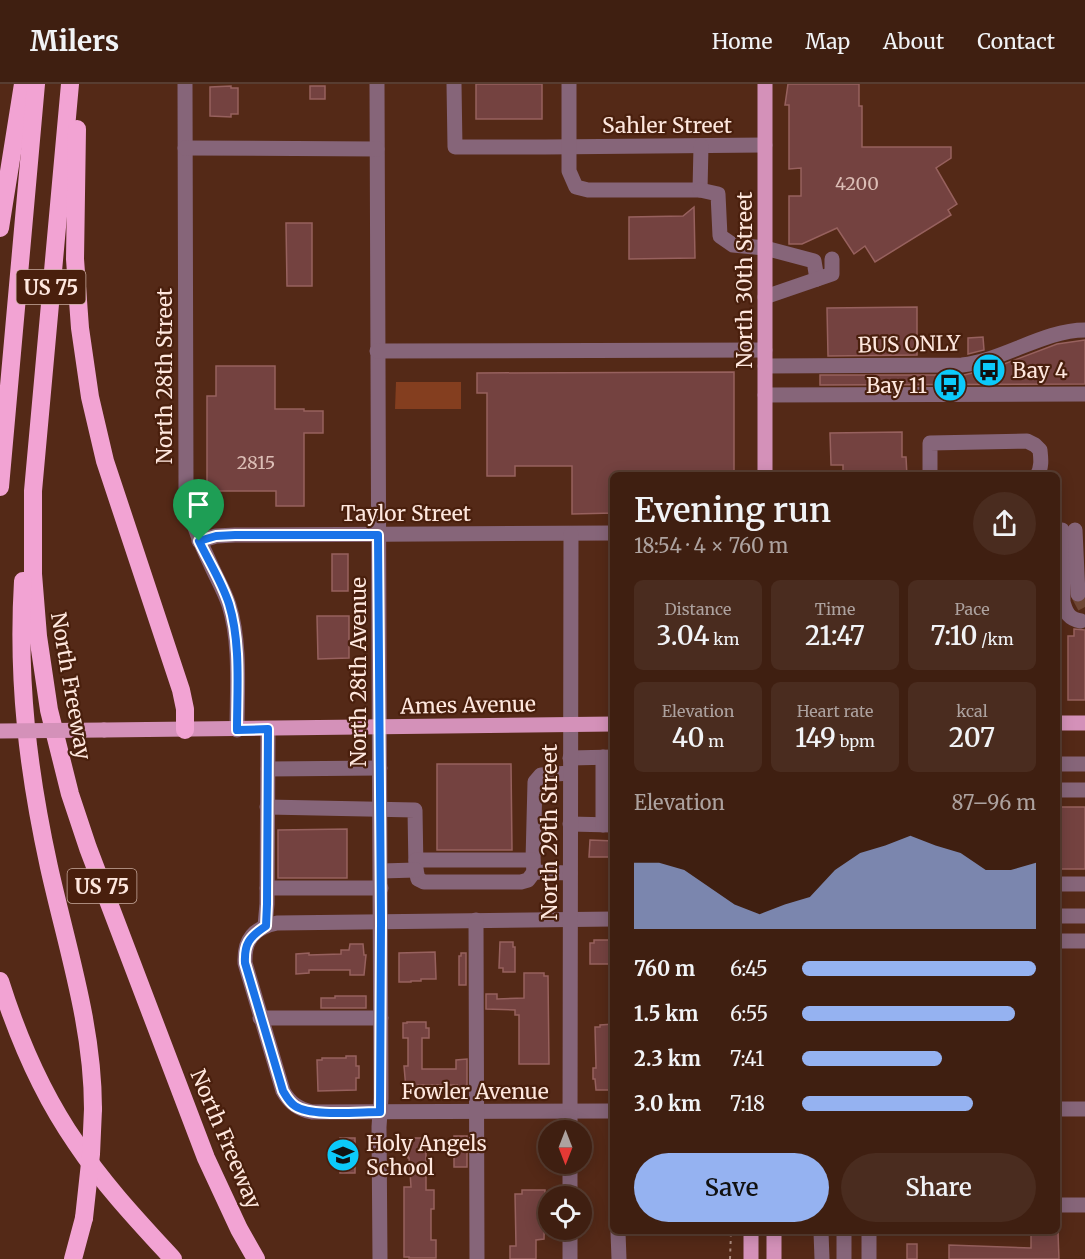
<!DOCTYPE html>
<html lang="en">
<head>
<meta charset="utf-8">
<style>
  body { margin:0; font-family:Merriweather,serif; background:#4a2c1f; color:#f1f3f6; height:100vh; display:flex; flex-direction:column; font-size:22px; white-space:nowrap }
  * { box-sizing:border-box; margin:0 }
  p { font-size:20px; color:#ada29f }
  .icon { flex:none; width:33px; height:33px; fill:none; stroke:currentColor; stroke-width:2; stroke-linecap:round; stroke-linejoin:round }
  .map { position:relative; flex:1; overflow:hidden }
  .details { position:absolute; left:610px; top:388px; width:450px; height:762px; display:flex; flex-direction:column; background:#3f1f11; border-radius:9px; box-shadow:0 3px 15px #0003,0 0 0 2px #583d31 }
  .details>* { flex:none }
  .needle { width:39px; rotate:180deg }
  .buttons { position:absolute; left:538px; top:1036px; display:grid; gap:12px }
  .buttons a { display:grid; place-items:center; width:54px; height:54px; border-radius:50%; background:#3f1f11; box-shadow:0 3px 15px #0003,0 0 0 2px #583d31; font-size:30px }
  .pin { position:absolute; display:grid; place-items:center; width:51px; height:51px; color:#fff; margin:-62px -26px; border-radius:50% 50% 50% 0; rotate:-45deg; box-shadow:0 0 6px #0007 }
  .pin .icon { rotate:45deg }
  .round { display:grid; place-items:center; flex:none; width:63px; height:63px; border-radius:32px; background:#4a2c1f }
  .headline { display:flex; align-items:center; justify-content:space-between; height:102px; padding:0 24px }
  h1 { font-size:33px; font-weight:600; line-height:45px }
  .figures { display:grid; grid-template-columns:repeat(3,1fr); gap:9px; height:102px; padding:6px 24px }
  .figures div { display:grid; align-content:center; border-radius:9px; background:#4a2c1f; text-align:center }
  .figures b { font-size:26px; font-weight:600 }
  .figures small { font-size:16px; font-weight:400 }
  .figures p { font-size:16px }
  .chart { height:168px; padding:12px 24px }
  .chart p { display:flex; justify-content:space-between }
  .chart svg { width:100%; height:108px; margin-top:6px; fill:#95b2f1; opacity:.7 }
  .cta { display:flex; gap:12px; margin-top:auto; padding:12px 24px }
  .cta a { flex:1; height:69px; border-radius:36px; background:#95b2f1; color:#111; font-size:24px; font-weight:600; line-height:69px; text-align:center }
  .cta a+a { background:#4a2c1f; color:#f1f3f6 }
  ul { padding:0 24px; list-style:none; font-size:20px }
  li { display:grid; grid-template-columns:96px 72px 1fr; align-items:center; height:45px }
  li i { height:15px; border-radius:8px; background:#95b2f1 }
  header { display:flex; align-items:center; gap:36px; box-sizing:border-box; height:84px; padding:0 30px; background:#3f1f11; border-bottom:2px solid #583d31 }
  header strong { font-size:28px }
  nav { display:flex; gap:33px; margin-inline-start:auto; font-size:21px }
  .map>svg:first-child { display:block }
</style>
</head>
<body>
<header>
<strong>Milers</strong>
<nav><a>Home</a><a>Map</a><a>About</a><a>Contact</a></nav>
</header>
<div class="map">
<svg width="1085" height="1175" viewBox="0 0 1085 1175">
  <rect width="100%" height="100%" fill="#542917"/>
  <!-- green -->
  <path fill="#843e1f" d="M396 298H461V325H395Z"/>
  <!-- building -->
  <g fill="#744240" stroke="#97615e" stroke-width="1.5">
    <rect x="476" y="0" width="66" height="35"/>
    <path d="M788 0H859V22H862V63H951V74L936 84 957 120 948 126 951 131 875 178 865 162 854 170 837 144 802 160H789V112H801V84L789 85V21H785Z"/>
    <path d="M231 2V4H238V30H231V33L210 32V3Z"/>
    <rect x="310" y="2" width="15" height="13"/>
    <path d="M694 123 695 174 629 175V133L683 132Z"/>
    <path d="M286 139H312V202H287Z"/>
    <path d="M917 223V271L828 272 827 224Z"/>
    <path d="M983 253 984 266 968 270V254Z"/>
    <path d="M1085 256V300L820 301V291H964L996 283 1057 260Z"/>
    <path d="M216 282H275V325H304V327H323V349H304V422H276V407H207V312H216Z"/>
    <path d="M734 288V392H614V429L572 430V382H515V392H487V309H477V289Z"/>
    <path d="M902 348V373H906L907 392H843V381H831L830 349Z"/>
    <rect x="332" y="470" width="16" height="37"/>
    <path d="M317 532H349V574L318 575Z"/>
    <path d="M1074 545 1085 546V616H1068V552H1074Z"/>
    <path d="M437 680H511L512 766H437Z"/>
    <rect x="1058" y="723" width="27" height="62"/>
    <path d="M347 745V794H278V746Z"/>
    <path d="M590 756 614 757V773H589Z"/>
    <path d="M594 856H613L614 880H590V859H594Z"/>
    <path d="M500 858H513V863H515V888H503V884H499Z"/>
    <path d="M350 860H363L364 871H366L364 891H350V886H309V889L296 890V870L309 869V871L341 870V866H349Z"/>
    <path d="M435 868 436 895H421V897H411V898H399V869Z"/>
    <path d="M461 869H466V901H459V872H461Z"/>
    <path d="M524 889H544V892H548L549 980H519V931H515V926L486 925V910H497V915L524 914Z"/>
    <path d="M335 912H366V924H321V914H335Z"/>
    <path d="M407 938H426V944H429V954H422V985H456V976L467 975V1005H457V1001H418V1005H406L404 982H408V954H403V939H407Z"/>
    <path d="M614 940V1001H609V1006H596L595 995H593V984H596L595 943H600V941Z"/>
    <path d="M346 972H356V982H359V994H356V1006L318 1007 317 976H322V974H346Z"/>
    <rect x="454" y="1052" width="13" height="31"/>
    <rect x="340" y="1054" width="15" height="35"/>
    <path d="M410 1054H425V1057H426V1106H434V1125H431V1156H436V1174H409V1173H404V1103H411L409 1074H408V1063H409Z"/>
    <path d="M522 1106H545L544 1155 536 1156V1175H510V1162H516L515 1110H522Z"/>
    <path d="M1031 1148H1058L1059 1175H949V1161L1031 1164Z"/>
    <rect x="907" y="1160" width="10" height="15"/>
  </g>
  <g fill="none" stroke-linecap="round" stroke-linejoin="round">
    <!-- minor-tunnel -->
    <path stroke="#6e4635" stroke-width="15" stroke-dasharray="15 8" stroke-linecap="butt" d="M1078 510 1085 523"/>
    <!-- path -->
    <g stroke="#ac8b7e" stroke-width="2" stroke-dasharray="3 4.5" stroke-linecap="butt">
      <path d="M585 1079V1046"/>
      <path d="M584 1142V1115"/>
      <path d="M730 1175 731 1148"/>
    </g>
    <!-- minor -->
    <g stroke="#866579" stroke-width="15">
      <path d="M185 0 186 404C189 431 198 454 210 479 216 493 224 506 229 521 241 559 237 606 237 646"/>
      <path d="M377 0C377 338 380 676 381 1014L379 1043 380 1175"/>
      <path d="M454 0 455 63H545L765 61"/>
      <path d="M569 0V87L576 103 588 106H700L701 62"/>
      <path d="M185 64 377 65"/>
      <path d="M700 106 718 110 720 152 733 161 765 164 814 177 817 195"/>
      <path d="M765 213 832 190V175"/>
      <path d="M377 267 765 266"/>
      <path d="M765 282 962 281C1004 276 1044 246 1085 246"/>
      <path d="M765 311 1085 310"/>
      <path d="M930 392V359L1027 357 1035 361 1040 366C1041 375 1042 383 1037 392"/>
      <path d="M1062 446 1063 518C1066 529 1069 535 1081 537"/>
      <path d="M1075 446 1078 510"/>
      <path d="M199 457 216 452 235 451 614 449"/>
      <path d="M570 674 614 673"/>
      <path d="M1058 680H1085"/>
      <path d="M268 685 380 684"/>
      <path d="M570 689 541 691 535 698 533 776 534 788 570 789"/>
      <path d="M1058 706H1085"/>
      <path d="M267 723 415 726 416 786 418 795 424 798H521L528 796 534 788"/>
      <path d="M570 740 612 741"/>
      <path d="M603 741V673"/>
      <path d="M416 776H533"/>
      <path d="M381 787 416 786"/>
      <path d="M1058 800H1085"/>
      <path d="M267 804H381"/>
      <path d="M1058 832H1085"/>
      <path d="M614 835 277 839C254 844 244 855 245 879L283 1007C290 1019 298 1025 312 1028L614 1027"/>
      <path d="M476 836 477 1175"/>
      <path d="M265 842 267 820 268 645"/>
      <path d="M1058 857H1085"/>
      <path d="M260 934H381"/>
      <path d="M1058 1025H1085"/>
      <path d="M570 1047 571 450"/>
      <path d="M570 1080V1113"/>
      <path d="M1058 1121H1085"/>
      <path d="M570 1146V1175"/>
      <path d="M618 1148 619 1175"/>
      <path d="M821 1148 822 1175"/>
      <path d="M844 1148V1175"/>
      <path d="M869 1148V1175"/>
    </g>
    <!-- major -->
    <g stroke="#d491b9" stroke-width="15">
      <path d="M765 0V392"/>
      <path d="M1058 639H1085"/>
      <path d="M104 646 614 640"/>
      <path d="M751 1148V1175"/>
      <path d="M774 1148V1175"/>
    </g>
    <!-- highway -->
    <g stroke="#f2a3d3" stroke-width="18">
      <path d="M70 0 33 407V490L38 552 49 626 70 710 88 764 206 1074 239 1145 256 1175"/>
      <path d="M77 45 75 175 80 244 90 313 105 377 181 606 185 625V646"/>
      <path d="M0 144 23 0"/>
      <path d="M0 403 36 0"/>
      <path d="M23 497C17 596 28 687 49 783 67 864 93 942 93 1025"/>
      <path d="M0 897C18 954 42 1010 76 1059 104 1101 139 1138 173 1175"/>
      <path d="M73 1175 84 1134"/>
    </g>
    <!-- major-bridge -->
    <path stroke="#d491b9" stroke-width="15" d="M0 647 104 646"/>
    <!-- highway-bridge -->
    <path stroke="#f2a3d3" stroke-width="18" d="M84 1134 91 1070 93 1025"/>
  </g>
  <g fill="none" stroke-linecap="round" stroke-linejoin="round">
    <!-- route casing -->
    <g stroke="#fff" stroke-width="12">
      <path id="route" d="M235 451H378L381 837 380 1028C358 1028 311 1033 295 1022 289 1018 286 1012 283 1007L245 879C244 860 249 853 266 842L267 820 268 645 237 646C237 606 241 559 229 520 222 498 209 478 199 457L216 452Z"/>
    </g>
    <!-- route -->
    <use href="#route" stroke="#1a73e8" stroke-width="8"/>
  </g>
  <!-- icons -->
  <defs>
    <g id="bus-disc" transform="scale(1.725)"><circle r="9.5" fill="#0ccafa" stroke="#491f0d"/><path d="M-5-6H5V4H4V6H2V4H-2V6H-4V4H-5ZM-3.5-4V0h7V-4ZM-3.5 1.2v1.5H-2V1.2ZM2 1.2v1.5H3.5V1.2Z" fill="#111"/></g>
    <g id="school-disc" transform="scale(1.725)"><circle r="9.5" fill="#0ccafa" stroke="#491f0d"/><path d="M0-5L7-2L0 1L-7-2ZM-4 1L0 2.5L4 1V4Q0 6-4 4Z" fill="#111"/></g>
  </defs>
  <g fill-rule="evenodd">
    <use href="#bus-disc" x="989" y="286"/>
    <use href="#bus-disc" x="950" y="301"/>
    <use href="#school-disc" x="343" y="1071"/>
  </g>
  <g text-anchor="middle" dominant-baseline="central" stroke-width="4.5" stroke-linejoin="round" paint-order="stroke">
    <!-- number labels -->
    <g font-size="18" fill="#dcbeb6">
      <text x="857" y="99">4200</text>
      <text x="256" y="378">2815</text>
    </g>
    <!-- shield labels -->
    <g fill="#491f0d" stroke="#c8ab9f" stroke-width="1.5">
      <rect x="16.5" y="186" width="69" height="34" rx="4.5"/>
      <rect x="67.5" y="785" width="69" height="34" rx="4.5"/>
    </g>
    <g font-size="20" font-weight="bold" fill="#fee7de">
      <text x="51" y="203">US 75</text>
      <text x="102" y="802">US 75</text>
    </g>
    <!-- street labels -->
    <g font-size="21" fill="#fee7de" stroke="#491f0d">
      <text x="667" y="41">Sahler Street</text>
      <text transform="translate(744 196) rotate(-90)">North 30th Street</text>
      <text transform="translate(909 260) rotate(-1)">BUS ONLY</text>
      <text transform="translate(164 292) rotate(-90)">North 28th Street</text>
      <text x="406" y="429">Taylor Street</text>
      <text transform="translate(358 588) rotate(-90)">North 28th Avenue</text>
      <text transform="translate(71 602) rotate(80)">North Freeway</text>
      <text transform="translate(468 621) rotate(-1)">Ames Avenue</text>
      <text transform="translate(549 748) rotate(-90)">North 29th Street</text>
      <text x="475" y="1007">Fowler Avenue</text>
      <text transform="translate(226 1055) rotate(67)">North Freeway</text>
    </g>
    <!-- poi labels -->
    <g font-size="21" fill="#fee7de" stroke="#491f0d" text-anchor="start">
      <text x="1012" y="286">Bay 4</text>
      <text x="927" y="301" text-anchor="end">Bay 11</text>
      <text x="366" y="1059">Holy Angels<tspan x="366" dy="24">School</tspan></text>
    </g>
  </g>
</svg>
<div class="buttons">
<a><svg class="needle" viewBox="-14 -14 28 28"><path d="M0-13l5 13h-10z" fill="#e53935"/><path d="M0 13l5-13h-10z" fill="#ada29f"/></svg></a>
<a><svg class="icon" aria-label="locate" viewBox="0 0 24 24"><circle cx="12" cy="12" r="6"/><path d="M12 2v4M12 18v4M2 12h4M18 12h4"/></svg></a>
</div>
<div class="pin" style="left:199px;top:457px;background:#1e9e55"><svg class="icon" aria-label="arrive" viewBox="0 0 24 24"><path d="M6 21V4h12l-3 4 3 4H6"/></svg></div>
<section class="details">
<div class="headline"><div><h1>Evening run</h1><p>18:54 · 4 × 760 m</p></div><a class="round"><svg class="icon" aria-label="share" viewBox="0 0 24 24"><path d="M12 15V3M7 8l5-5 5 5M5 13v7h14v-7"/></svg></a></div>
<div class="figures">
<div><p>Distance</p><b>3.04<small> km</small></b></div>
<div><p>Time</p><b>21:47</b></div>
<div><p>Pace</p><b>7:10<small> /km</small></b></div>
</div>
<div class="figures">
<div><p>Elevation</p><b>40<small> m</small></b></div>
<div><p>Heart rate</p><b>149<small> bpm</small></b></div>
<div><p>kcal</p><b>207</b></div>
</div>
<div class="chart"><p><span>Elevation</span>87–96 m</p>
<svg viewBox="0 0 160 44" preserveAspectRatio="none"><path d="M0 44V17L10 17L20 20L30 27L40 34L50 38L60 34L70 31L80 20L90 13L100 10L110 6L120 10L130 13L140 20L150 20L160 17V44z"/></svg>
</div>
<ul>
<li><b>760 m</b>6:45<i style="width:100%"></i></li>
<li><b>1.5 km</b>6:55<i style="width:91%"></i></li>
<li><b>2.3 km</b>7:41<i style="width:60%"></i></li>
<li><b>3.0 km</b>7:18<i style="width:73%"></i></li>
</ul>
<div class="cta"><a>Save</a><a>Share</a></div>
</section>
</div>
</body>
</html>
